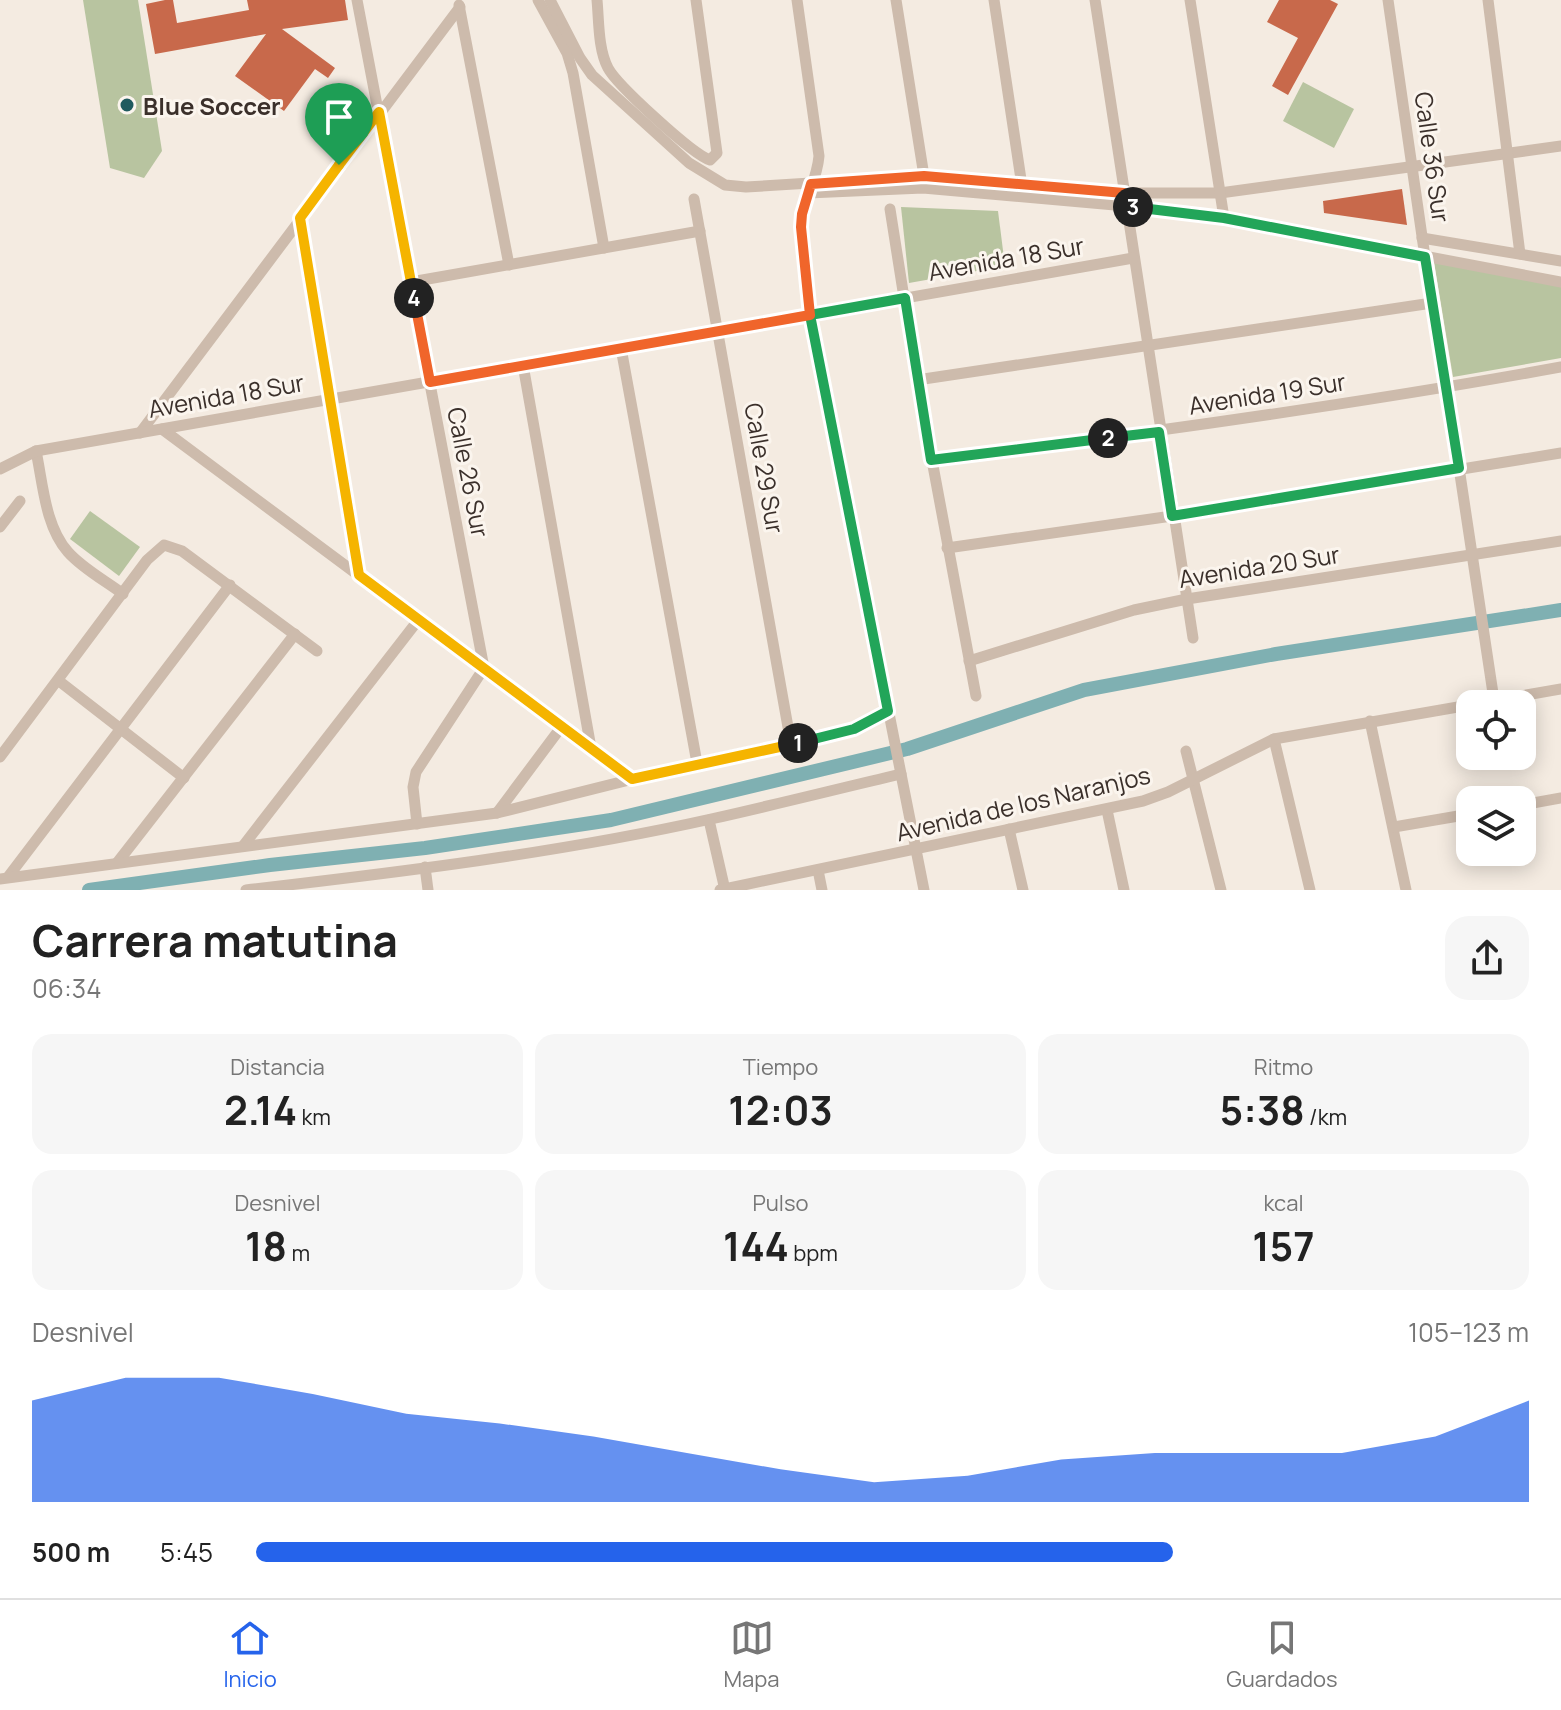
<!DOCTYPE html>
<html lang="es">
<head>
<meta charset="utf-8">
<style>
  body { margin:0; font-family:Manrope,sans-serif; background:#f6f6f6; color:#222; height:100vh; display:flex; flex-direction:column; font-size:30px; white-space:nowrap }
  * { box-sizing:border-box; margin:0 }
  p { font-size:26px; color:#767676 }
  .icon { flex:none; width:44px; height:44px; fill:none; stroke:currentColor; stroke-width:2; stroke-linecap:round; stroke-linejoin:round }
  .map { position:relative; height:890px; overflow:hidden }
  .drawer { display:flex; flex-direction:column; background:#fff; flex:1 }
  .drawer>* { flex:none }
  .controls { position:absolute; left:1456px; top:690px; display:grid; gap:16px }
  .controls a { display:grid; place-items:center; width:80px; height:80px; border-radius:16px; background:#fff; box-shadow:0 4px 20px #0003; font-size:40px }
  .pin { position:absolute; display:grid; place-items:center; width:68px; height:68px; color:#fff; margin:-82px -34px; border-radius:50% 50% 50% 0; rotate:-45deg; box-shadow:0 0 8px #0007 }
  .pin .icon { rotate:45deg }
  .km { position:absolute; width:40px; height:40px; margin:-20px; border-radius:50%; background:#222; color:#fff; font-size:22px; line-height:40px; text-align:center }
  .round { display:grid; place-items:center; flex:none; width:84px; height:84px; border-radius:24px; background:#f6f6f6 }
  .summary { display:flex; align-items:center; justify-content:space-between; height:136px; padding:0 32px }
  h1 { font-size:44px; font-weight:700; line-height:60px }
  .figures { display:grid; grid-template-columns:repeat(3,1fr); gap:12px; height:136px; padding:8px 32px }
  .figures div { display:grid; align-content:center; border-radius:20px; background:#f6f6f6; text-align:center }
  .figures b { font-size:40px; font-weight:700 }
  .figures small { font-size:22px; font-weight:400 }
  .figures p { font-size:22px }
  .chart { height:224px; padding:16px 32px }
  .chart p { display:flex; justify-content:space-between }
  .chart svg { width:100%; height:144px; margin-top:8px; fill:#2563eb; opacity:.7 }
  ul { padding:0 32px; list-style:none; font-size:26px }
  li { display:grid; grid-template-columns:128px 96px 1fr; align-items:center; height:60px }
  li i { height:20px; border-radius:10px; background:#2563eb }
  .menu { display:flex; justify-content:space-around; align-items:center; height:112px; border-top:2px solid #e0e0e0; background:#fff; font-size:22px; color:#767676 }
  .menu a { display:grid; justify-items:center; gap:4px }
  .menu .current { color:#2563eb }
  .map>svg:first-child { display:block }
</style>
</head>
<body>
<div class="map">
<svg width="1561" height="890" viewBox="0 0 1561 890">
  <rect width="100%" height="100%" fill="#f4ebe1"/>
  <!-- green -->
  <g fill="#b8c4a0">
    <path d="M83 0H138L162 151 144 178 110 168Z"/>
    <path d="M1303 82 1354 109 1334 148 1283 121Z"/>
    <path d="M901 207 998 211 1005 266 909 283Z"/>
    <path d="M1434 262 1561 285V358L1453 377Z"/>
    <path d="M90 511 140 547 119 576 70 539Z"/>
  </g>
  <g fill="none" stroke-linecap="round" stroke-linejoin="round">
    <!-- canal -->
    <path stroke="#7fb0b2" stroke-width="14" d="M89 890 270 865 425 848 611 820 907 749 1084 690 1276 654 1561 610"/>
  </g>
  <!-- building -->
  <g fill="#c8694b">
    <path d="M165 0H173L177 23 249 10 247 0H345L348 20 282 29 335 68 328 78 315 69 284 111 235 76 266 34 155 54 146 4Z"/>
    <path d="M1279 0H1330L1338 4 1288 95 1272 86 1298 38 1267 22Z"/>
    <path d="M1402 189 1407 225 1324 213 1323 201Z"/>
  </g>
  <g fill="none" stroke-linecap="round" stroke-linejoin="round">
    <!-- minor -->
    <g stroke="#cdbbac" stroke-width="11">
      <path d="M357 0 484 668 416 772 413 787 417 824"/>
      <path d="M538 0 567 53 573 73 604 248"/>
      <path d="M550 0 580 58 592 75 689 163 725 185 746 187 924 176 1124 193H1220L1561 146"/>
      <path d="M597 0C599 21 598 49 608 68 617 85 692 154 710 160L717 153 696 0"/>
      <path d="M797 0 819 156C817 181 803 202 801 227L810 315 924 890"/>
      <path d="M896 0 924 176"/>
      <path d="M994 0 1022 186"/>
      <path d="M1095 0 1193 638"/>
      <path d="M1190 0 1224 218"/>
      <path d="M1388 0 1425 257 1447 388 1494 700"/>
      <path d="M1488 0 1520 254"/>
      <path d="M459 5 509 265"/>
      <path d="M808 193 923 188 1126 206 1224 218 1561 282"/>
      <path d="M694 199 791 744"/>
      <path d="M890 209 917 380 976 696"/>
      <path d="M300 218 359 575"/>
      <path d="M1422 238 1561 261"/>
      <path d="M411 282 700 231"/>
      <path d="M621 348 697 763"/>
      <path d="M523 365 591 748"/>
      <path d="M917 380 1432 303"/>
      <path d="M162 429 632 779"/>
      <path d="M140 433 460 7"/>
      <path d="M36 451C43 484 45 526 68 552 83 569 106 581 123 594"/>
      <path d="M931 460C1142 434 1352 405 1561 367"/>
      <path d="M0 469 36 451 1133 258"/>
      <path d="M0 527 20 501"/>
      <path d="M947 548 1172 516 1561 453"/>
      <path d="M969 661 1134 610 1187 599 1561 541"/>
      <path d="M59 681 184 778"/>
      <path d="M1370 721 1406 890"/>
      <path d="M1274 739 1310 890"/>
      <path d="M1186 751 1221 890"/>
      <path d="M0 757 147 560 164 545 182 551 317 651"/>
      <path d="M1522 805 1561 798"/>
      <path d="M1107 810 1124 890"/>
      <path d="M497 813 562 726"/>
      <path d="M709 820 725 890"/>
      <path d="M1394 827 1470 814"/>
      <path d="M1009 829 1023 890"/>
      <path d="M243 846 419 619"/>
      <path d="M117 863 295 634"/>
      <path d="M425 867 428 890"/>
      <path d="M818 870 822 890"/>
      <path d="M8 877 230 585"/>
      <path d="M0 879 497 813 697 763 854 729 888 711"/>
      <path d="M246 890C401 872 558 853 711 819 774 805 837 789 901 774"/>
      <path d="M720 890 1143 801 1168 792 1274 739 1561 689"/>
    </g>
  </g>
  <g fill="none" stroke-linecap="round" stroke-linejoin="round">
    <!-- split-1 casing -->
    <g stroke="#fff" stroke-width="16">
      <path id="split-1" d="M339 165 300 218 359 575 632 779 798 743"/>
    </g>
    <!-- split-2 casing -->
    <g stroke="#fff" stroke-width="16">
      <path id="split-2" d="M798 743 854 729 888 711 810 315 905 298 931 460 1108 438"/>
    </g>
    <!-- split-3 casing -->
    <g stroke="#fff" stroke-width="16">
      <path id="split-3" d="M1108 438 1159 432 1172 516 1459 468 1425 257 1224 218 1133 207"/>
    </g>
    <!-- split-4 casing -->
    <g stroke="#fff" stroke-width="16">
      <path id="split-4" d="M414 298 430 382 810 315 801 227 802 214 811 184 924 176 1124 193 1126 206 1133 207"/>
    </g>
    <!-- split-5 casing -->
    <g stroke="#fff" stroke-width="16">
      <path id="split-5" d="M339 165 379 112 414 298"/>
    </g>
    <!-- split-1 -->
    <use href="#split-1" stroke="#f5b400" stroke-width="10"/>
    <!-- split-2 -->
    <use href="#split-2" stroke="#22a559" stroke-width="10"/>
    <!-- split-3 -->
    <use href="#split-3" stroke="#22a559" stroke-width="10"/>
    <!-- split-4 -->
    <use href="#split-4" stroke="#f0652b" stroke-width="10"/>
    <!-- split-5 -->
    <use href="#split-5" stroke="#f5b400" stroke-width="10"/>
  </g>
  <!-- markers -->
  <circle fill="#1f5a5e" stroke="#fbf5ee" stroke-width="3" cx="127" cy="105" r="8"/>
  <g text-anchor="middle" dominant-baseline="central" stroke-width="6" stroke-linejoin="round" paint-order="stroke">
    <!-- poi labels -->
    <g font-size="24" font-weight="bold" fill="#3b302b" stroke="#fbf5ee" text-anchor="start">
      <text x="143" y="105">Blue Soccer</text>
    </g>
    <!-- street labels -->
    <g font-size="24" fill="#3b302b" stroke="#fbf5ee">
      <text transform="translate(1433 157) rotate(82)">Calle 36 Sur</text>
      <text transform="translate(1006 258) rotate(-10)">Avenida 18 Sur</text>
      <text transform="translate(1267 393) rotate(-9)">Avenida 19 Sur</text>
      <text transform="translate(226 395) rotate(-10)">Avenida 18 Sur</text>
      <text transform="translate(765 468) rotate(80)">Calle 29 Sur</text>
      <text transform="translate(469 472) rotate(79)">Calle 26 Sur</text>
      <text transform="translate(1259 566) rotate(-9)">Avenida 20 Sur</text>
      <text transform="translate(1023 803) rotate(-13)">Avenida de los Naranjos</text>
    </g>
  </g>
</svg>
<div class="controls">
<a><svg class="icon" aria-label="locate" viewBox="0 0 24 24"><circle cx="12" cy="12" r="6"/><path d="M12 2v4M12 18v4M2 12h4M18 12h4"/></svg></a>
<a><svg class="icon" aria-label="layers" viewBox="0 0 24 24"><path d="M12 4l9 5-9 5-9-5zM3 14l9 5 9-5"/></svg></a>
</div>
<div class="pin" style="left:339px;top:165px;background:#1e9e55"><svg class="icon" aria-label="arrive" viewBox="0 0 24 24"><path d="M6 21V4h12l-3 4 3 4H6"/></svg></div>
<b class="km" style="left:798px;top:743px">1</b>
<b class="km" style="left:1108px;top:438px">2</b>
<b class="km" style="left:1133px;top:207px">3</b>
<b class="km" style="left:414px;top:298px">4</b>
</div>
<section class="drawer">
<div class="summary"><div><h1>Carrera matutina</h1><p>06:34</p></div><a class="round"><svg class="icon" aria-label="share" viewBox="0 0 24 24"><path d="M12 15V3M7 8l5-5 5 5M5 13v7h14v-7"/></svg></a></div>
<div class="figures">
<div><p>Distancia</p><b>2.14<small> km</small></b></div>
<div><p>Tiempo</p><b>12:03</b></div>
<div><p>Ritmo</p><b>5:38<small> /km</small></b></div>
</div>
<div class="figures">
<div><p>Desnivel</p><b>18<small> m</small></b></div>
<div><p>Pulso</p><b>144<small> bpm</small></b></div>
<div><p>kcal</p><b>157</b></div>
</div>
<div class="chart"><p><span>Desnivel</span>105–123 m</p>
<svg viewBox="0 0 160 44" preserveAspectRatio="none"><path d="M0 44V13L10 6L20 6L30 11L40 17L50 20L60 24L70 29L80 34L90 38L100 36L110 31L120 29L130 29L140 29L150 24L160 13V44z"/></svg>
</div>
<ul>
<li><b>500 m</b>5:45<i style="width:72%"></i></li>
</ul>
</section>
<nav class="menu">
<a class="current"><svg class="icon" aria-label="home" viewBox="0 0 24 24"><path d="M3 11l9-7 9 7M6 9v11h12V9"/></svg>Inicio</a>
<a><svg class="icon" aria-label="map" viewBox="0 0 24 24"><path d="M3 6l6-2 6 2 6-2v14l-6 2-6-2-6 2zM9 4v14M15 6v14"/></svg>Mapa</a>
<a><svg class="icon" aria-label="saved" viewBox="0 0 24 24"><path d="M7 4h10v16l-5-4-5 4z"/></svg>Guardados</a>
</nav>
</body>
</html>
